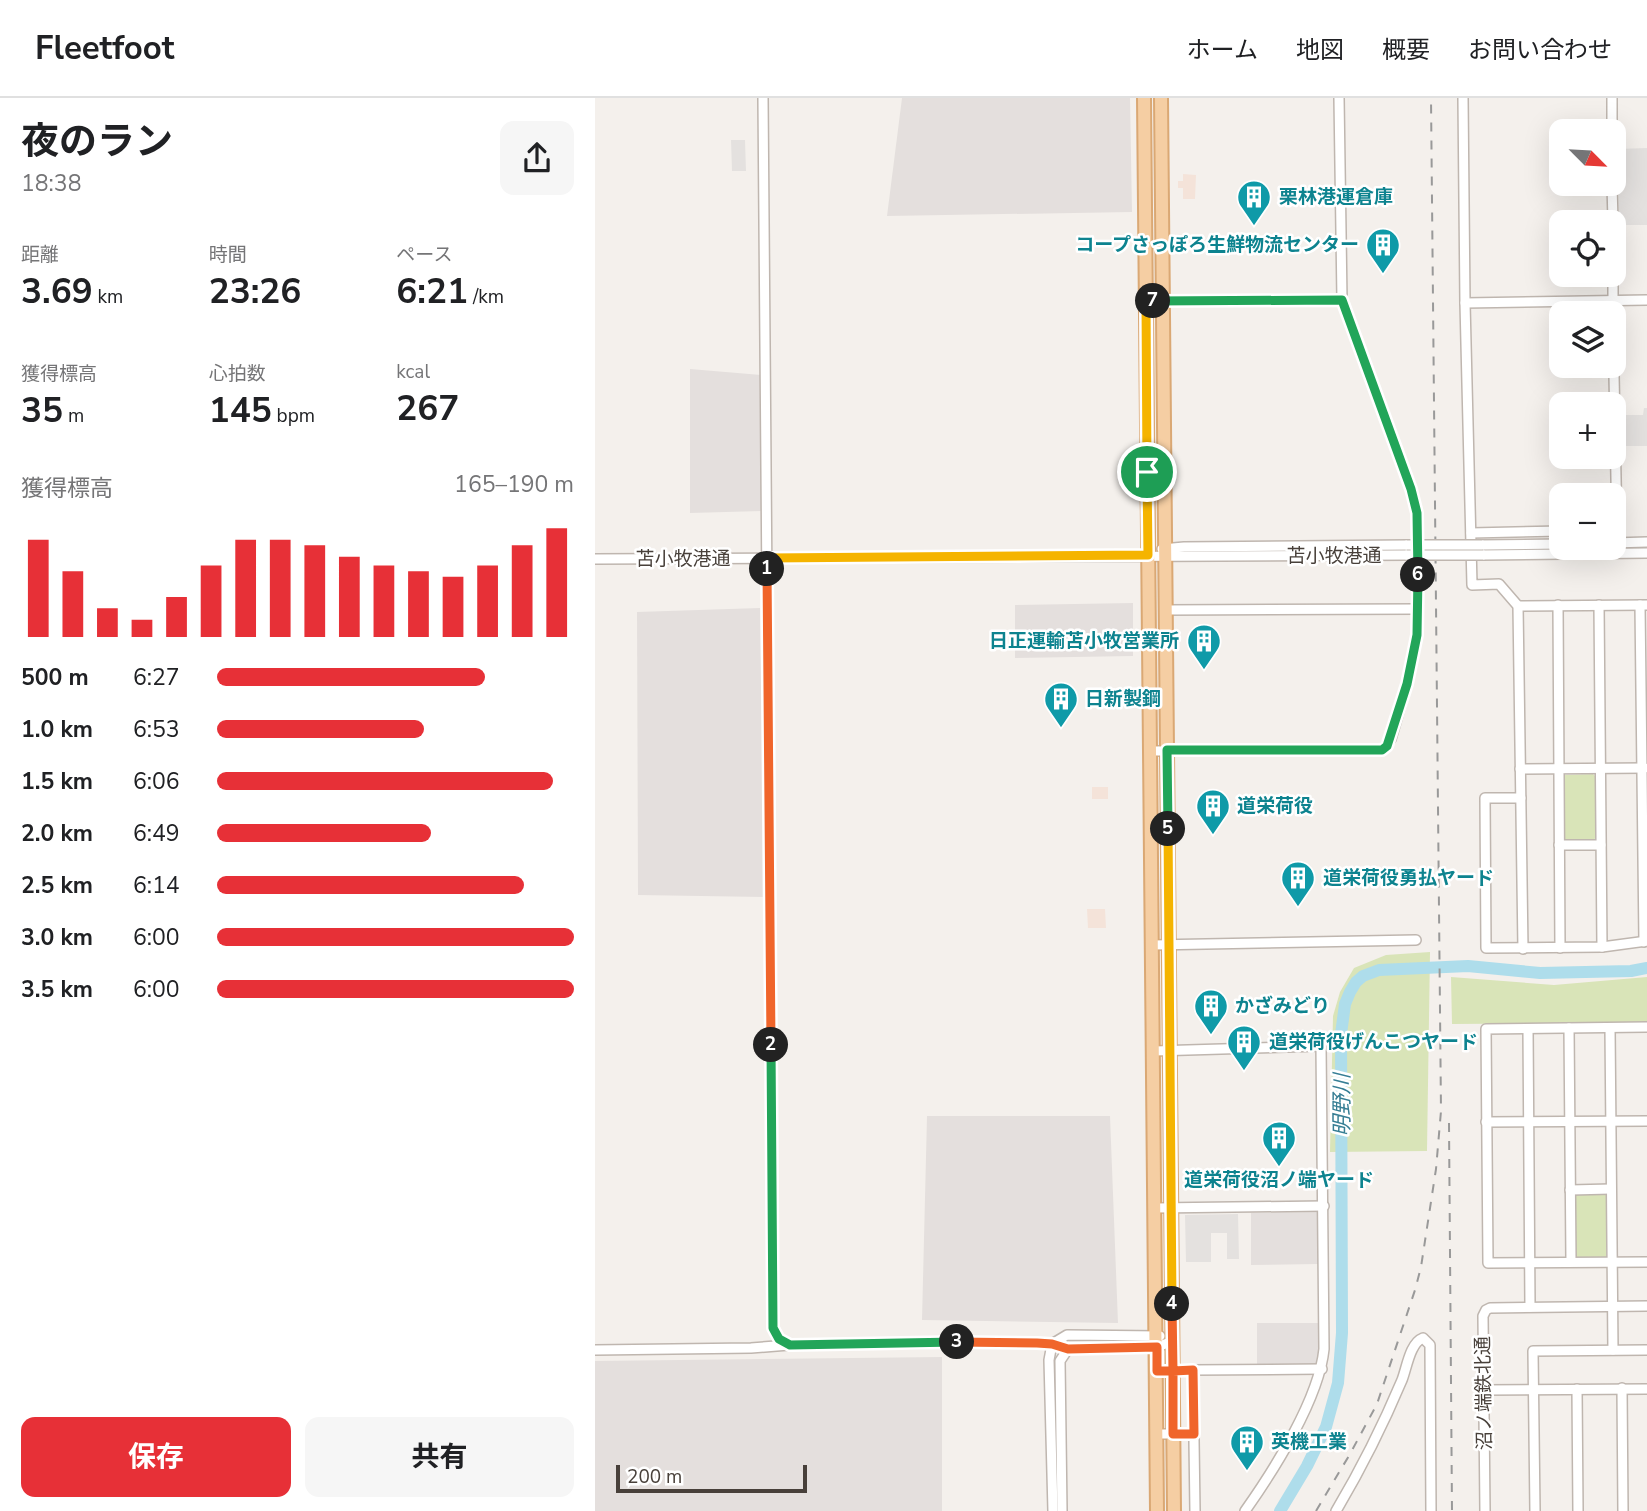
<!DOCTYPE html>
<html lang="ja">
<head>
<meta charset="utf-8">
<style>
  body { margin:0; font-family:"Nunito Sans","Noto Sans JP",sans-serif; background:#f6f6f6; color:#202124; height:100vh; display:flex; flex-direction:column; font-size:26px; white-space:nowrap }
  * { box-sizing:border-box; margin:0 }
  p { font-size:23px; color:#757577 }
  .icon { flex:none; width:38px; height:38px; fill:none; stroke:currentColor; stroke-width:2; stroke-linecap:round; stroke-linejoin:round }
  .map { position:relative; flex:1; overflow:hidden }
  .drawer { display:flex; flex-direction:column; background:#fff; width:595px }
  .drawer>* { flex:none }
  .needle { width:46px; rotate:114deg }
  .tools { position:absolute; left:954px; top:21px; display:grid; gap:14px }
  .tools a { display:grid; place-items:center; width:77px; height:77px; border-radius:14px; background:#fff; box-shadow:0 7px 28px #0002; font-size:35px }
  .scale { position:absolute; left:21px; bottom:18px; width:191px; box-sizing:border-box; padding-left:7px; border:4px solid #48403a; border-top:0; font-size:19px; line-height:24px; white-space:nowrap; color:#48403a; -webkit-text-stroke:5px #fff; paint-order:stroke }
  .pin { position:absolute; display:grid; place-items:center; width:60px; height:60px; color:#fff; margin:-30px; border:4px solid #fff; border-radius:50%; box-shadow:0 2px 7px #0007 }
  .km { position:absolute; width:35px; height:35px; margin:-18px; border-radius:50%; background:#222; color:#fff; font-size:19px; line-height:35px; text-align:center }
  .round { display:grid; place-items:center; flex:none; width:74px; height:74px; border-radius:14px; background:#f6f6f6 }
  .summary { display:flex; align-items:center; justify-content:space-between; height:119px; padding:0 21px }
  h1 { font-size:38px; font-weight:700; line-height:52px }
  .figures { display:grid; grid-template-columns:repeat(3,1fr); gap:10px; height:119px; padding:7px 21px }
  .figures div { display:grid; align-content:center }
  .figures b { font-size:35px; font-weight:700 }
  .figures small { font-size:19px; font-weight:400 }
  .figures p { font-size:19px }
  .chart { height:196px; padding:14px 21px }
  .chart p { display:flex; justify-content:space-between }
  .chart svg { width:100%; height:126px; margin-top:7px; stroke:#e73037; stroke-width:6 }
  .button { display:flex; gap:14px; margin-top:auto; padding:14px 21px }
  .button a { flex:1; height:80px; border-radius:14px; background:#e73037; color:#fff; font-size:28px; font-weight:700; line-height:80px; text-align:center }
  .button a+a { background:#f6f6f6; color:#202124 }
  ul { padding:0 21px; list-style:none; font-size:23px }
  li { display:grid; grid-template-columns:112px 84px 1fr; align-items:center; height:52px }
  li i { height:18px; border-radius:9px; background:#e73037 }
  header { display:flex; align-items:center; gap:42px; box-sizing:border-box; height:98px; padding:0 35px; background:#fff; border-bottom:2px solid #e0e0e0 }
  header strong { font-size:33px }
  nav { display:flex; gap:38px; margin-inline-start:auto; font-size:24px }
  main { display:flex; flex:1; min-height:0 }
  .map>svg:first-child { display:block }
</style>
</head>
<body>
<header>
<strong>Fleetfoot</strong>
<nav><a>ホーム</a><a>地図</a><a>概要</a><a>お問い合わせ</a></nav>
</header>
<main>
<section class="drawer">
<div class="summary"><div><h1>夜のラン</h1><p>18:38</p></div><a class="round"><svg class="icon" aria-label="share" viewBox="0 0 24 24"><path d="M12 15V3M7 8l5-5 5 5M5 13v7h14v-7"/></svg></a></div>
<div class="figures">
<div><p>距離</p><b>3.69<small> km</small></b></div>
<div><p>時間</p><b>23:26</b></div>
<div><p>ペース</p><b>6:21<small> /km</small></b></div>
</div>
<div class="figures">
<div><p>獲得標高</p><b>35<small> m</small></b></div>
<div><p>心拍数</p><b>145<small> bpm</small></b></div>
<div><p>kcal</p><b>267</b></div>
</div>
<div class="chart"><p><span>獲得標高</span>165–190 m</p>
<svg viewBox="0 0 160 44" preserveAspectRatio="none"><path d="M5 44V10M15 44V21M25 44V34M35 44V38M45 44V30M55 44V19M65 44V10M75 44V10M85 44V12M95 44V16M105 44V19M115 44V21M125 44V23M135 44V19M145 44V12M155 44V6"/></svg>
</div>
<ul>
<li><b>500 m</b>6:27<i style="width:75%"></i></li>
<li><b>1.0 km</b>6:53<i style="width:58%"></i></li>
<li><b>1.5 km</b>6:06<i style="width:94%"></i></li>
<li><b>2.0 km</b>6:49<i style="width:60%"></i></li>
<li><b>2.5 km</b>6:14<i style="width:86%"></i></li>
<li><b>3.0 km</b>6:00<i style="width:100%"></i></li>
<li><b>3.5 km</b>6:00<i style="width:100%"></i></li>
</ul>
<div class="button"><a>保存</a><a>共有</a></div>
</section>
<div class="map">
<svg width="1052" height="1413" viewBox="0 0 1052 1413">
  <rect width="100%" height="100%" fill="#f4f0ec"/>
  <!-- commercial -->
  <g fill="#f4e3d9">
    <path d="M588 76 601 77 600 101H588V90H583V83H588Z"/>
    <rect x="497" y="689" width="16" height="12"/>
    <path d="M492 811H510L511 830H493Z"/>
  </g>
  <!-- industrial -->
  <g fill="#e4dfdd">
    <path d="M307 0H535L537 114 292 118Z"/>
    <path d="M95 271 166 277 167 413 95 415Z"/>
    <path d="M538 505V558L420 560V507Z"/>
    <path d="M165 510 170 799 43 797 42 514Z"/>
    <path d="M332 1018H515L523 1225 327 1222Z"/>
    <path d="M723 1114V1166L656 1167V1115Z"/>
    <path d="M662 1225H725V1261L723 1266H662Z"/>
    <path d="M347 1259V1413H0V1263Z"/>
  </g>
  <!-- green -->
  <g fill="#d9e4b8">
    <path d="M998 676 1001 679V739L998 743 970 744 967 741V681L970 677Z"/>
    <path d="M835 854 832 1053 735 1054 738 918 745 894 759 870 791 857Z"/>
    <path d="M856 879 959 887 1052 879V925L857 926Z"/>
    <path d="M981 1094H1011V1160L983 1162 980 1159 978 1098Z"/>
  </g>
  <!-- parking -->
  <g fill="#e4e1df">
    <path d="M136 42H150L151 73H137Z"/>
    <path d="M1052 50V127H1024L1023 51Z"/>
    <path d="M1049 310H1052V348H1024L1025 317H1048Z"/>
    <path d="M643 1116 644 1161H632V1135H616V1164H591L590 1117Z"/>
  </g>
  <g fill="none" stroke-linecap="round" stroke-linejoin="round">
    <!-- river -->
    <path stroke="#aeddeb" stroke-width="12" d="M685 1413 712 1368 731 1329 743 1285 747 1235 746 936 750 906 755 894 761 884 768 878 784 872 873 868 945 875 1036 873 1052 870"/>
    <!-- minor casing -->
    <g stroke="#bfb6af" stroke-width="12">
      <g id="minor">
        <path d="M168 0 178 1230 184 1241 195 1247 405 1244 457 1246 473 1251 562 1249 578 1243"/>
        <path d="M868 0 870 205 877 487 904 486 923 508 928 851"/>
        <path d="M1017 0V33"/>
        <path d="M1017 86 1018 124"/>
        <path d="M1018 177V215"/>
        <path d="M551 203 747 202"/>
        <path d="M870 205 1052 202"/>
        <path d="M1018 225 1022 432H1018"/>
        <path d="M876 435 966 433"/>
        <path d="M1018 445 1052 444"/>
        <path d="M887 447 966 446"/>
        <path d="M567 451 589 449 812 447"/>
        <path d="M888 457 1052 455"/>
        <path d="M0 461 812 457"/>
        <path d="M963 507 965 850"/>
        <path d="M1004 507 1007 849"/>
        <path d="M1045 507 1049 844"/>
        <path d="M923 508 1052 507"/>
        <path d="M571 512 823 511"/>
        <path d="M556 653 787 652 796 641 812 586 822 537 823 438 822 415 816 391 747 202 744 0"/>
        <path d="M925 671 1050 670"/>
        <path d="M926 700H890L891 850 1007 849 1052 843"/>
        <path d="M964 747H1006"/>
        <path d="M558 847 821 842"/>
        <path d="M1052 929 891 931 893 1165 1052 1164"/>
        <path d="M974 930 976 1164"/>
        <path d="M1015 930 1018 1252"/>
        <path d="M933 931 935 1209"/>
        <path d="M559 953 726 948 729 1251C724 1301 679 1372 650 1413"/>
        <path d="M891 1024 1052 1023"/>
        <path d="M975 1092 1016 1091"/>
        <path d="M561 1110 729 1108"/>
        <path d="M0 1252 156 1250 194 1247"/>
        <path d="M562 1273 598 1272"/>
        <path d="M1027 1290 1028 1413"/>
        <path d="M982 1291 983 1413"/>
        <path d="M890 1292 1052 1291"/>
        <path d="M562 1336H599"/>
        <path d="M458 1413 454 1262 457 1246 472 1237 565 1238"/>
        <path d="M467 1413 465 1263 473 1251"/>
        <path d="M600 1413 598 1272 727 1271"/>
        <path d="M741 1413C766 1371 788 1327 807 1282 812 1269 815 1245 828 1240L835 1247 836 1413"/>
        <path d="M890 1413 888 1218 891 1212 895 1210 1052 1208"/>
        <path d="M940 1413 938 1253 1052 1252"/>
      </g>
    </g>
    <!-- major casing -->
    <g stroke="#daa874" stroke-width="16">
      <g id="major">
        <path d="M549 0 562 1413"/>
        <path d="M566 0 579 1413"/>
      </g>
    </g>
    <!-- minor -->
    <use href="#minor" stroke="#fff" stroke-width="9"/>
    <!-- major -->
    <use href="#major" stroke="#f5cea3" stroke-width="12"/>
    <!-- rail -->
    <g stroke="#999" stroke-width="2" stroke-dasharray="9 9" stroke-linecap="butt">
      <path d="M854 1025 857 1413"/>
      <path d="M721 1413 755 1356 782 1306 820 1192 826 1169 841 1071 846 1013 836 0"/>
    </g>
    <!-- minor-bridge casing -->
    <g stroke="#bfb6af" stroke-width="12" stroke-linecap="butt">
      <g id="minor-bridge">
        <path d="M812 447H887"/>
        <path d="M812 457H888"/>
      </g>
    </g>
    <!-- minor-bridge -->
    <use href="#minor-bridge" stroke="#fff" stroke-width="9"/>
  </g>
  <g fill="none" stroke-linecap="round" stroke-linejoin="round">
    <!-- split-1 casing -->
    <g stroke="#fff" stroke-width="14">
      <path id="split-1" d="M172 471V460L553 457 552 374"/>
    </g>
    <!-- split-2 casing -->
    <g stroke="#fff" stroke-width="14">
      <path id="split-2" d="M172 471 176 947"/>
    </g>
    <!-- split-3 casing -->
    <g stroke="#fff" stroke-width="14">
      <path id="split-3" d="M176 947 178 1230 184 1241 195 1247 362 1244"/>
    </g>
    <!-- split-4 casing -->
    <g stroke="#fff" stroke-width="14">
      <path id="split-4" d="M362 1244 442 1245 457 1246 473 1251 562 1249V1273H578V1336H599L598 1272 578 1273 577 1206"/>
    </g>
    <!-- split-5 casing -->
    <g stroke="#fff" stroke-width="14">
      <path id="split-5" d="M573 731 577 1206"/>
    </g>
    <!-- split-6 casing -->
    <g stroke="#fff" stroke-width="14">
      <path id="split-6" d="M573 731 572 652H787L792 648 812 586 822 537 823 477"/>
    </g>
    <!-- split-7 casing -->
    <g stroke="#fff" stroke-width="14">
      <path id="split-7" d="M558 203 747 202 816 391 822 415 823 477"/>
    </g>
    <!-- split-8 casing -->
    <g stroke="#fff" stroke-width="14">
      <path id="split-8" d="M552 374 551 203H558"/>
    </g>
    <!-- split-1 -->
    <use href="#split-1" stroke="#f5b400" stroke-width="9"/>
    <!-- split-2 -->
    <use href="#split-2" stroke="#f0652b" stroke-width="9"/>
    <!-- split-3 -->
    <use href="#split-3" stroke="#22a559" stroke-width="9"/>
    <!-- split-4 -->
    <use href="#split-4" stroke="#f0652b" stroke-width="9"/>
    <!-- split-5 -->
    <use href="#split-5" stroke="#f5b400" stroke-width="9"/>
    <!-- split-6 -->
    <use href="#split-6" stroke="#22a559" stroke-width="9"/>
    <!-- split-7 -->
    <use href="#split-7" stroke="#22a559" stroke-width="9"/>
    <!-- split-8 -->
    <use href="#split-8" stroke="#f5b400" stroke-width="9"/>
  </g>
  <!-- icons -->
  <defs>
    <g id="building-pin" transform="scale(1.75)"><path d="M0 17L-7.5 6A9.5 9.5 0 1 1 7.5 6Z" fill="#0f9aa8" stroke="#fff"/><path d="M-4-6H4V6H1V3H-1V6H-4ZM-2.5-4.3h1.7v1.8h-1.7ZM.8-4.3h1.7v1.8H.8ZM-2.5-1h1.7V.8h-1.7ZM.8-1h1.7V.8H.8Z" fill="#fff"/></g>
  </defs>
  <g fill-rule="evenodd">
    <use href="#building-pin" x="659" y="99"/>
    <use href="#building-pin" x="788" y="147"/>
    <use href="#building-pin" x="609" y="543"/>
    <use href="#building-pin" x="466" y="601"/>
    <use href="#building-pin" x="618" y="708"/>
    <use href="#building-pin" x="703" y="780"/>
    <use href="#building-pin" x="616" y="908"/>
    <use href="#building-pin" x="649" y="944"/>
    <use href="#building-pin" x="684" y="1040"/>
    <use href="#building-pin" x="652" y="1344"/>
  </g>
  <g text-anchor="middle" dominant-baseline="central" stroke-width="5" stroke-linejoin="round" paint-order="stroke">
    <!-- culture labels -->
    <g font-size="19" font-weight="bold" fill="#0d838f" stroke="#fff" text-anchor="start">
      <text x="684" y="99">栗林港運倉庫</text>
      <text x="764" y="147" text-anchor="end">コープさっぽろ生鮮物流センター</text>
      <text x="584" y="543" text-anchor="end">日正運輸苫小牧営業所</text>
      <text x="490" y="601">日新製鋼</text>
      <text x="642" y="708">道栄荷役</text>
      <text x="728" y="780">道栄荷役勇払ヤード</text>
      <text x="640" y="908">かざみどり</text>
      <text x="674" y="944">道栄荷役げんこつヤード</text>
      <text x="684" y="1082" text-anchor="middle">道栄荷役沼ノ端ヤード</text>
      <text x="676" y="1344">英機工業</text>
    </g>
    <!-- street labels -->
    <g font-size="19" fill="#48403a" stroke="#fff">
      <text x="739" y="458">苫小牧港通</text>
      <text x="88" y="461">苫小牧港通</text>
      <text transform="translate(889 1295) rotate(-91)">沼ノ端鉄北通</text>
    </g>
    <!-- water labels -->
    <g font-size="21" font-style="italic" fill="#367e94" stroke="#fff">
      <text transform="translate(747 1007) rotate(-90)">明野川</text>
    </g>
  </g>
</svg>
<div class="tools">
<a><svg class="needle" viewBox="-14 -14 28 28"><path d="M0-13l5 13h-10z" fill="#e53935"/><path d="M0 13l5-13h-10z" fill="#757577"/></svg></a>
<a><svg class="icon" aria-label="locate" viewBox="0 0 24 24"><circle cx="12" cy="12" r="6"/><path d="M12 2v4M12 18v4M2 12h4M18 12h4"/></svg></a>
<a><svg class="icon" aria-label="layers" viewBox="0 0 24 24"><path d="M12 4l9 5-9 5-9-5zM3 14l9 5 9-5"/></svg></a>
<a>+</a>
<a>−</a>
</div>
<div class="scale">200 m</div>
<div class="pin" style="left:552px;top:374px;background:#1e9e55"><svg class="icon" aria-label="arrive" viewBox="0 0 24 24"><path d="M6 21V4h12l-3 4 3 4H6"/></svg></div>
<b class="km" style="left:172px;top:471px">1</b>
<b class="km" style="left:176px;top:947px">2</b>
<b class="km" style="left:362px;top:1244px">3</b>
<b class="km" style="left:577px;top:1206px">4</b>
<b class="km" style="left:573px;top:731px">5</b>
<b class="km" style="left:823px;top:477px">6</b>
<b class="km" style="left:558px;top:203px">7</b>
</div>
</main>
</body>
</html>
